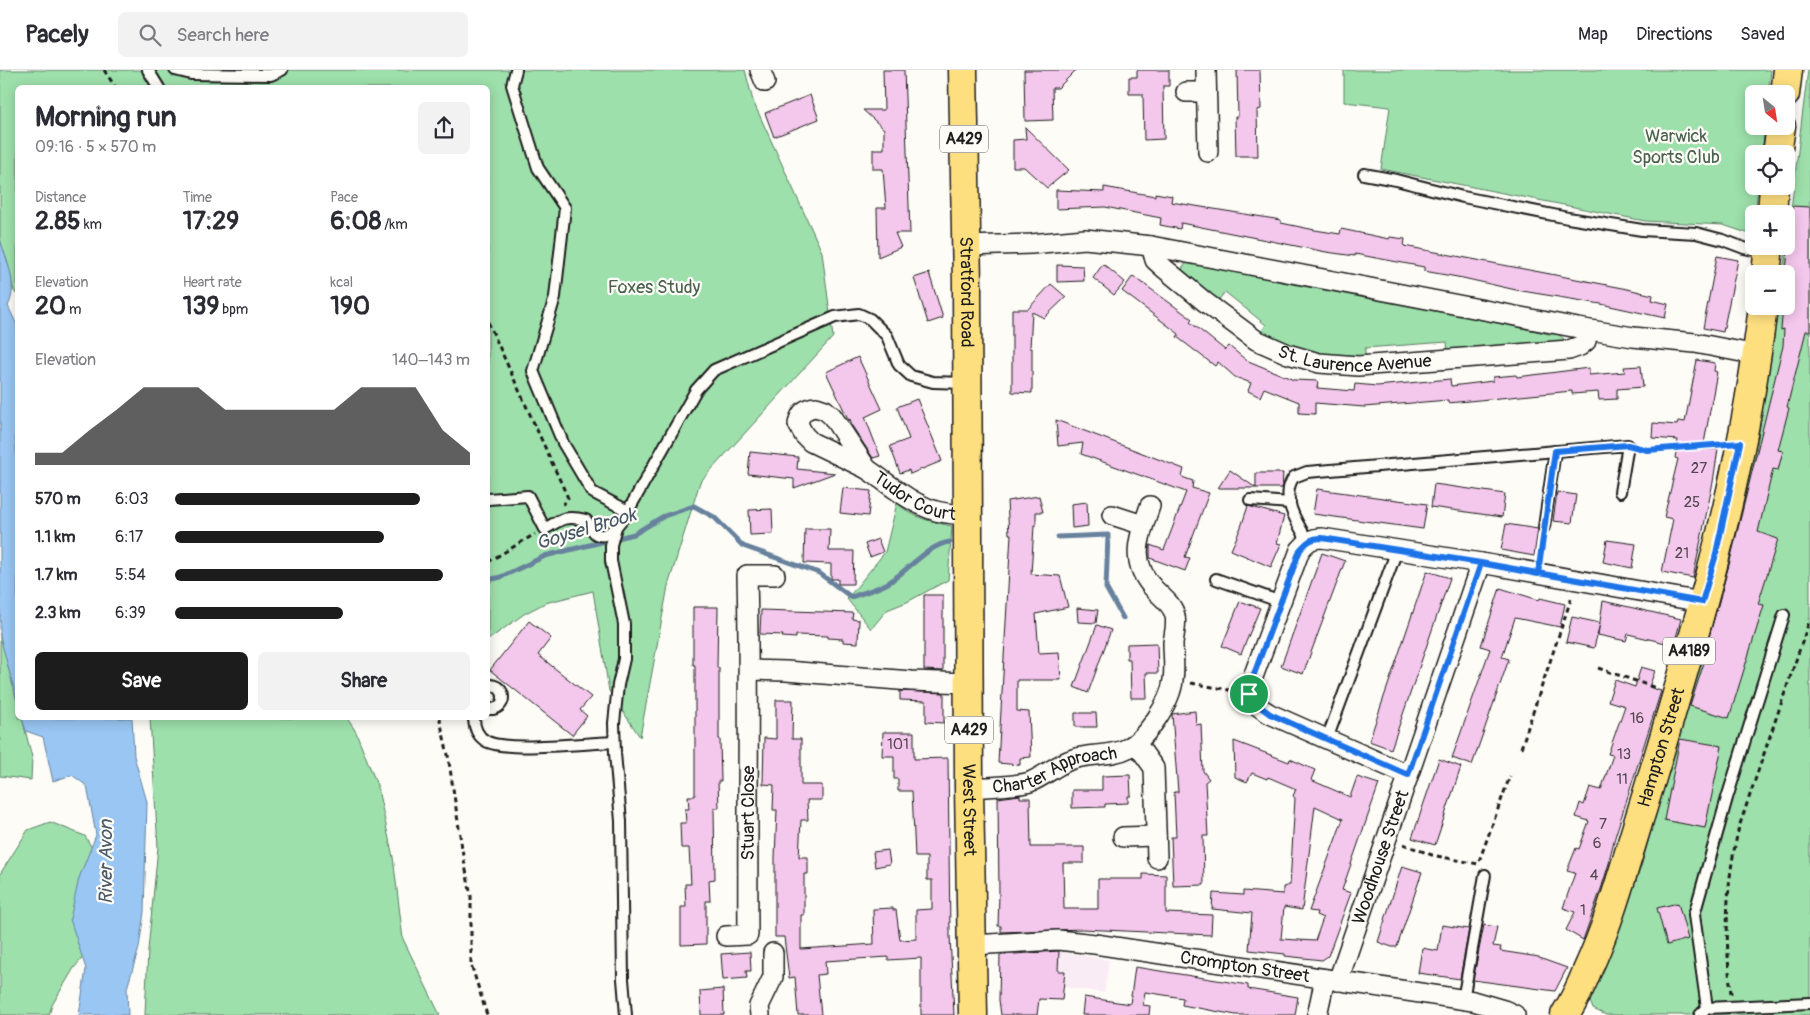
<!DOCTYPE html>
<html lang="en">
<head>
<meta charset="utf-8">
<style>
  body { margin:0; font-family:Pangolin,sans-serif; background:#f2f2f3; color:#2b2b33; height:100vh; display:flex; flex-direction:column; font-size:19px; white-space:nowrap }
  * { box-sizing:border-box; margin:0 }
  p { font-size:16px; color:#7c7c81 }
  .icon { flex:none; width:28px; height:28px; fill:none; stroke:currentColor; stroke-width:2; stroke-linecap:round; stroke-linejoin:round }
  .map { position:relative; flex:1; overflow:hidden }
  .side { position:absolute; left:15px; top:15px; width:475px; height:635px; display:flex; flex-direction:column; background:#fff; border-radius:8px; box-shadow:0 2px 12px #0003 }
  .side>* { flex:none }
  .needle { width:32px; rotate:150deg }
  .controls { position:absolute; left:1745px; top:15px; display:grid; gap:10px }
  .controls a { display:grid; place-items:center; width:50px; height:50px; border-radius:8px; background:#fff; box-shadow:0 2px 12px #0003; font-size:25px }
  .pin { position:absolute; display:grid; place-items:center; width:42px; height:42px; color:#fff; margin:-21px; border:2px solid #fff; border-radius:50%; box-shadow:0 1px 5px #0007 }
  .round { display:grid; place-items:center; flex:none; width:52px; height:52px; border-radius:8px; background:#f2f2f3 }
  .overview { display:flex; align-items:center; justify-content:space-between; height:85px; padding:0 20px }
  h1 { font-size:28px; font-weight:800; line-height:38px }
  .figures { display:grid; grid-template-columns:repeat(3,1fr); gap:8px; height:85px; padding:5px 20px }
  .figures div { display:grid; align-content:center }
  .figures b { font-size:25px; font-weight:800 }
  .figures small { font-size:14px; font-weight:400 }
  .figures p { font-size:14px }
  .chart { height:140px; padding:10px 20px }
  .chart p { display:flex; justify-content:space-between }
  .chart svg { width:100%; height:90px; margin-top:5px; fill:#1c1c1c; opacity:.7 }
  .action { display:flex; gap:10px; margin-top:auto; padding:10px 20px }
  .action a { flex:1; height:58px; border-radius:8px; background:#1c1c1c; color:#fff; font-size:20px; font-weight:800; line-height:58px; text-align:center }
  .action a+a { background:#f2f2f3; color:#2b2b33 }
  ul { padding:0 20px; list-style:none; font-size:16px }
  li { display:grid; grid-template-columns:80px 60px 1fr; align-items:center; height:38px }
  li i { height:12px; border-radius:6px; background:#1c1c1c }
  header { display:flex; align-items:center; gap:30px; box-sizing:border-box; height:70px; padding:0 25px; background:#fff; border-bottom:1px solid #e1e1e2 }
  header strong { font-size:24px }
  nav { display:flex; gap:28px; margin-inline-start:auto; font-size:18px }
  .search { width:350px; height:45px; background:#f2f2f3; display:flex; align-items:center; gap:12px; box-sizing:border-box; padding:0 18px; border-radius:8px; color:#7c7c81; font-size:19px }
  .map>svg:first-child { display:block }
</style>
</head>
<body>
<header>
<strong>Pacely</strong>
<div class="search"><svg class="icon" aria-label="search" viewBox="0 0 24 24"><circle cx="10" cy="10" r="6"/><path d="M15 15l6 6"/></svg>Search here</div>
<nav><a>Map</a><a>Directions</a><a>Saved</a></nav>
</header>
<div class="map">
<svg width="1810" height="945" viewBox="0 0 1810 945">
  <rect width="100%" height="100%" fill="#fdfcf7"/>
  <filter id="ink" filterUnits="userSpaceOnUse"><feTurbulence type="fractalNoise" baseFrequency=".02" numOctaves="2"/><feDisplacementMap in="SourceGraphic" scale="10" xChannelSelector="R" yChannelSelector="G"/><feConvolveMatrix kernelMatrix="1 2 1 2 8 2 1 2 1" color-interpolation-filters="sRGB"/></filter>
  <g filter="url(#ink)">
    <!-- built -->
    <path fill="#faecf4" d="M1000 880 1059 881 1109 890 1104 923 1064 917 999 915Z"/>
    <!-- green -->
    <g fill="#9de0ab" stroke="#5c7e64">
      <path d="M0 0H745L753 31 822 182 833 267 700 412 668 516 640 667 609 621 593 521 545 533 524 544 488 570V18H18L17 225 14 221 0 169Z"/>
      <path d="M1344 0H1771L1768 24H1754V56H1765L1762 84H1754V116H1758L1755 144H1754L1753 165 1723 155 1645 151 1381 99 1390 37 1344 32Z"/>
      <path d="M1808 0H1810V945H1606L1593 939 1590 931 1641 797 1756 382 1778 236H1786V204H1783C1792 136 1799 68 1808 0Z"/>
      <path d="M1189 192 1341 220 1549 264H1558L1564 269 1563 275 1448 286 1447 272 1365 278V291L1320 289 1259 264 1266 255 1225 222 1217 232 1182 201 1183 196Z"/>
      <path d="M897 433C913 448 932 452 952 456L948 510 907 532 887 540 871 559 847 529 885 482Z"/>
      <path d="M0 563 17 631 18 648H22L32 687 31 710 0 706Z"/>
      <path d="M150 648H347L356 662 377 715 393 787 403 869 440 945H145L148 880 158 777Z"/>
      <path d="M50 752 85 766 100 792 91 878 74 898 52 935 49 945H0V804L28 760Z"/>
    </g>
    <!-- water -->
    <g fill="#99c6f3" stroke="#67829d">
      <path d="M0 169C6 190 19 215 8 236L17 255 18 364 15 367 18 403 17 631 0 566Z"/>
      <path d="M22 648H132L134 686 147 732 144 842 139 878 127 918 128 945H79L86 899 70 849 79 808 96 765 87 716 72 705 53 711 43 667 26 661Z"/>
    </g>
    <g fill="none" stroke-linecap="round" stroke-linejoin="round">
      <!-- stream -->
      <g stroke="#67829d" stroke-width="5">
        <path d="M1058 467 1108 465 1106 518 1123 548"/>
        <path d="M488 510 501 507 545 486 634 464 664 446 694 436 714 447 743 476 819 503 851 527C863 523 877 519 888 513 906 502 929 474 950 472"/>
      </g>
    </g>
    <!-- building -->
    <g fill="#f4c7ec" stroke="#1c1c1c" fill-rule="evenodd">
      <path d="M883 0H904L910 163H895L901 177 878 187 877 138H886L883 99H873V79H884V59L863 40H884Z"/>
      <path d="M1024 0H1076L1058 18H1052L1053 50 1025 51Z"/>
      <path d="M1137 0H1169V16H1163L1164 69 1144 70 1143 24H1129V7H1137Z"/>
      <path d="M1237 0H1260L1261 39 1257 40 1258 86H1236L1235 47H1238Z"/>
      <path d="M810 25 819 49 774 67 765 43Z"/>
      <path d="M1025 57 1069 100 1047 118 1024 97H1013V70L1026 69Z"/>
      <path d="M1104 117 1155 126V123L1172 126 1171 132 1281 150V153L1315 160 1340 164 1341 159 1389 169 1390 167 1405 169 1404 176 1623 218 1653 225 1652 230 1668 234 1665 248 1601 234 1516 220 1463 208 1424 201V197L1355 184V186L1326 182 1181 153 1180 159 1160 155 1161 148 1105 137 1056 139V120L1104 122Z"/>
      <path d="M1792 136 1810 137V261H1806L1787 337 1789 338 1778 380 1783 381 1778 400 1773 399 1758 462 1778 469 1758 534 1764 535 1729 648 1690 636 1704 593 1702 592 1729 495 1783 276 1784 259 1781 260 1783 236H1786V202Z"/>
      <path d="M1717 186 1738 190 1723 262 1703 258Z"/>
      <path d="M1103 194 1125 212 1114 225 1093 208Z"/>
      <path d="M1057 195 1083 196 1084 211 1057 212Z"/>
      <path d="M929 203 943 248 928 253 914 208Z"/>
      <path d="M1133 206 1192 249 1190 252 1225 280 1229 276 1246 290 1294 310 1318 311 1317 318 1354 321 1355 314 1377 316 1450 309 1451 316 1493 311V307L1516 305 1517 307 1589 298V305L1625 302 1624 297 1641 296 1643 317 1617 319V329L1599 330 1598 322 1572 324V321L1448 333V330L1364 337 1315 333V344L1299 343V332L1264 318 1260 327 1248 321 1251 313 1235 307 1218 292 1215 296 1177 267 1179 264 1122 221Z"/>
      <path d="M1051 214 1066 227 1044 248 1032 242 1030 278H1032V323L1012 322V239H1028Z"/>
      <path d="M858 287 882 339 865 347 880 386 873 388 852 356 850 349 849 351 826 302Z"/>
      <path d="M1697 290 1715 293 1714 301 1717 302 1703 379H1718L1713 412 1693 508 1662 502 1673 449 1664 447 1678 389 1675 388 1678 370 1652 368 1653 353 1677 355 1678 351 1685 352Z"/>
      <path d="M917 329 942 391 910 404 909 400 900 403 890 376 909 369 897 337Z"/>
      <path d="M1056 350 1184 399 1182 407 1193 411 1192 418 1209 423 1185 487 1190 488 1185 501 1150 488V475L1164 480 1186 422 1081 384 1083 373 1058 376Z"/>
      <path d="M750 382 798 387 797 399 835 403 794 418V409L748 404Z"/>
      <path d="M1230 400 1256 418V403H1283L1282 418H1218Z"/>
      <path d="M1434 414 1505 424 1502 447 1431 437Z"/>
      <path d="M843 418 871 421 868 446 840 443Z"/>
      <path d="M1317 419 1427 434 1423 459 1313 444Z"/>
      <path d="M1557 422 1576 425 1572 453 1553 451Z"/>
      <path d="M1039 426 1043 442H1036V456H1034L1031 504 1060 506 1068 537 1036 544 1039 583 1059 582 1061 610H1017V641L1029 642 1031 687 1020 688V695L998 693 1011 464H1009L1007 431Z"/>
      <path d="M1087 432 1088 456 1072 458 1071 434Z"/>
      <path d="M1248 436 1284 446 1277 473 1281 474 1271 497 1231 480 1241 457Z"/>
      <path d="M772 439 773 464 750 465 749 440Z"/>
      <path d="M1506 454 1538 459 1534 486 1501 480Z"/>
      <path d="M805 459H830L829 481H854L853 514H838V509H831V494L804 493Z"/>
      <path d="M878 469 883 482 870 487 865 474Z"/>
      <path d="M1607 470 1636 474 1632 498 1603 492Z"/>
      <path d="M1322 483 1345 491 1303 604 1281 596Z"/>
      <path d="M1427 501 1450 508 1391 679 1369 671Z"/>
      <path d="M1500 518 1539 530 1540 528 1565 534 1560 557 1515 548 1502 587 1509 589 1472 695 1452 688 1490 579 1481 576Z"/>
      <path d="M924 525H943V601L924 600Z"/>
      <path d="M1240 531 1260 538 1241 584 1222 576Z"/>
      <path d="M1603 531 1681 549 1674 575 1628 564 1626 571 1598 565Z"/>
      <path d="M693 537H718L717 598H719V669H720L721 711H718L719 738H714L715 809 709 810 710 831H706V874L681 875V837H686L685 814H691L689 778H681L680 753H686L685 739H689L688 726H695V595H693Z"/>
      <path d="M1077 538 1098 540 1096 553 1078 552Z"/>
      <path d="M761 540 853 543 852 549 859 550 858 573 843 572V569L828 568V566L796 565V568L782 567 783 565 760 564Z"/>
      <path d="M1572 547 1600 553 1594 578 1566 572Z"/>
      <path d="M529 551 551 568 538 585 591 627 580 640 587 646 572 665 490 600Z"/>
      <path d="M1097 555 1111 560 1088 623 1074 617Z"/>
      <path d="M1157 573 1158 603H1146L1147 628H1131L1130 589H1127V574Z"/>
      <path d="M1641 597 1655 601 1649 617 1661 621 1615 767 1609 790H1610L1602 816 1583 870 1566 860 1575 842 1563 838 1575 803 1567 801 1576 778 1579 779 1589 751 1576 747 1580 733 1584 735 1590 717 1601 720 1613 685 1608 684 1625 636 1608 631 1615 610 1635 617Z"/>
      <path d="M900 621 944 623V653L926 652V631L900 630Z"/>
      <path d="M776 630H793L792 669H801V715H822V730H807L808 750H801L799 787H808V804H804V845H801V879L874 874 873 839 893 838V840H896L900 870 916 869V840L932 839V810H927V787H915L912 721H898V709H894V686H882L883 662H914V689L948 688 950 866 954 945H921V888L888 890V887L825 891 826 904 817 905 821 945H798L795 907 789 908 784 867H775V787L777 740H773L774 715 763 714 764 668 776 669Z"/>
      <path d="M1195 641 1196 655 1201 654 1203 701 1209 709 1205 712 1208 766H1203L1204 815 1173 816 1171 767H1176L1174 722H1178L1172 644Z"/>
      <path d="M1075 643H1096L1097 657H1075Z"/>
      <path d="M1680 669 1722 676 1705 758 1664 750Z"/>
      <path d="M1234 671 1289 692 1290 689 1315 700 1311 710 1350 727 1357 707 1379 714 1342 820 1351 823 1328 886 1322 890 1285 886V884L1249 880 1252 843 1212 839 1213 823 1243 825V821L1283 824V817L1290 815 1295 728 1293 726 1296 719 1268 707 1267 709 1252 703 1247 712 1235 707ZM1315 736 1343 749 1309 841 1317 842 1316 845 1323 848 1315 871 1281 869 1284 837 1302 840Z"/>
      <path d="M1439 689 1461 697 1435 775 1412 768Z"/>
      <path d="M1130 705 1131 726H1128V733L1105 734V737L1072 738V720H1102V706Z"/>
      <path d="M1020 725V728H1030L1031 777H1084V793H1063L1064 839H1098V809H1143V804L1166 805V843L1212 845 1211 865 1082 859 1001 862V856H998L999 824 998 728Z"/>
      <path d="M888 780 890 794 875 797 873 782Z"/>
      <path d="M1402 796 1422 802 1397 877H1392L1378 872Z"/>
      <path d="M1678 833 1688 869 1667 875 1657 838Z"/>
      <path d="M1442 855 1469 859 1460 909 1418 903 1422 878 1438 881Z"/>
      <path d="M1484 855 1497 857 1493 876 1501 877 1500 881 1539 887V888L1567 898 1555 921 1473 910Z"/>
      <path d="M1059 881 1058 901H1065L1062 930 1039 929 1037 945H1001L999 930 1000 885Z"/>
      <path d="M750 882 751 901H746L747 908 723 910 721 884Z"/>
      <path d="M1135 897 1248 915V919L1298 927 1295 945H1236L1182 935 1183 928 1145 922 1143 935 1150 936 1149 945H1082L1084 927 1130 934Z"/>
      <path d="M723 919 724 945H701L700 921Z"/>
    </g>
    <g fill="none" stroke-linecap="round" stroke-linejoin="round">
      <!-- service casing -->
      <g stroke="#1c1c1c" stroke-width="14">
        <g id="service">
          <path d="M148 0 159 18"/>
          <path d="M175 0 191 4 271 5 282 0"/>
          <path d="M516 0 512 15 538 98 565 138 555 227 533 301 563 373 592 422 628 441"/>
          <path d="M1364 104 1396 110 1463 127 1568 148 1642 160 1696 163 1723 170 1744 178 1768 183"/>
          <path d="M488 429 528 426 545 459C561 449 566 445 586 450 589 454 592 461 596 464 609 471 622 449 628 441L696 320 714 300 835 247 859 244 870 249 887 266 899 295 911 306 933 312 966 313"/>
          <path d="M1250 430 1290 433"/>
          <path d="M616 457 611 475V491L624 554V589L618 615 614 653 615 683 621 751 623 909 626 945"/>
          <path d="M1544 457 1555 381"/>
          <path d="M1308 471C1298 455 1279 426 1294 407L1307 402 1628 375 1620 422"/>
          <path d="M1216 509 1281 532"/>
          <path d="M488 615C508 614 508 641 488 639"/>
          <path d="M474 648C474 656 477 666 486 671 504 682 589 673 614 672"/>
          <path d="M1327 669 1397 480"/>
          <path d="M1463 930 1485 805"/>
          <path d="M1707 938 1810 933"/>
          <path d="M1700 945 1707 938 1694 845 1727 728 1784 545"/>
        </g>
      </g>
      <!-- minor casing -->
      <g stroke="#1c1c1c" stroke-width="22">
        <g id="minor">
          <path d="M760 0 765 12"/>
          <path d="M1206 0 1208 82"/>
          <path d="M1186 22H1206"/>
          <path d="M966 176 1031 174 1085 169 1151 176 1578 258 1633 267 1695 273 1757 285"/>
          <path id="s1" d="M1151 176 1155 190 1165 199 1205 232 1256 270 1288 284 1319 293 1358 296 1569 280 1580 276 1586 271 1588 260"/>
          <path d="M816 337 825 340 832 346 867 399 811 372 804 365 798 354C800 343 805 338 816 337Z"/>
          <path id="s2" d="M867 399C888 413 909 432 933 440 944 444 956 444 968 445"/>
          <path d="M1112 445 1143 455"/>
          <path d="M749 600 786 601 911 611 969 613"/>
          <path d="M1136 673 1154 698 1157 788"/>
          <path d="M1408 705 1270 644C1257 636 1249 632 1250 615L1300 480C1307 472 1311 468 1322 468L1481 493 1702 532"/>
          <path id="s3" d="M969 718C983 717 1018 716 1030 712 1045 706 1057 694 1073 689 1091 683 1111 687 1128 678 1147 668 1171 631 1173 610 1175 598 1173 585 1173 573 1174 564 1177 555 1175 546 1173 535 1163 528 1155 520 1128 492 1139 468 1150 436"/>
          <path d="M1123 767 1156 766"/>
          <path id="s4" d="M726 866 748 865C747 745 750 625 747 505H775"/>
          <path id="s5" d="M972 875 1058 870 1095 874 1473 931 1504 940 1515 945"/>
          <path id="s6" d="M1338 911 1481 493"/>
          <path d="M760 945 759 936 773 907V883"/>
          <path d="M1317 945 1325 909"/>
        </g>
      </g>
      <!-- primary casing -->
      <g stroke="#1c1c1c" stroke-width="31">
        <g id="primary">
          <path id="s7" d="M963 0 967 214 969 718 973 945"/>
          <path d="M1785 24 1788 0"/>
          <path d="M1777 84 1781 56"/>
          <path d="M1772 144 1774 116"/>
          <path d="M1766 204 1769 176"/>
          <path id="s8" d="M1565 945C1574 931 1581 916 1587 901 1611 849 1625 794 1642 740 1692 577 1744 406 1763 236"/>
        </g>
      </g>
      <!-- path -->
      <g stroke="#1c1c1c" stroke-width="3" stroke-dasharray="5 4" stroke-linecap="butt">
        <path d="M104 0 116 18"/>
        <path d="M488 252 568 428 563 435"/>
        <path d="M1640 378 1647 380 1719 375"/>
        <path d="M1540 486 1542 470"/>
        <path d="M488 492 535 464"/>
        <path d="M1598 598 1656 618"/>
        <path d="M1191 613 1234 621"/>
        <path d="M441 648 440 650 448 685 463 785 471 826V894L487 945"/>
        <path d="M1521 678 1572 526"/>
        <path d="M1403 774 1432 785 1478 794 1510 706"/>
        <path d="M1731 924C1725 863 1725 816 1739 757L1810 549"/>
      </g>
      <!-- service -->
      <use href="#service" stroke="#fdfcf7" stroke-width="10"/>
      <!-- minor -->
      <use href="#minor" stroke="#fdfcf7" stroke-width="19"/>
      <!-- primary -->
      <use href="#primary" stroke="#fedf80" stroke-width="28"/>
    </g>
  </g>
  <g fill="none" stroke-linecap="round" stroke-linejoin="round" filter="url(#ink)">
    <!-- route casing -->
    <g stroke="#fff" stroke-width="10">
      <path id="route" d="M1249 624 1250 615 1300 480C1307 472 1311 468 1322 468L1481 493 1702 532 1715 488 1740 373 1647 380 1628 375 1555 381 1538 504 1481 493 1408 705 1270 644 1254 632 1249 624"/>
    </g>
    <!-- route -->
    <use href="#route" stroke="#1a73e8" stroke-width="6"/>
  </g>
  <g text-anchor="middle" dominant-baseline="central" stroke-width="4.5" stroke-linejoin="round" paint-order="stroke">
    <!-- number labels -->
    <g font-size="15" fill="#524750">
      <text x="1699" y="398">27</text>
      <text x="1692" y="432">25</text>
      <text x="1682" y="483">21</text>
      <text x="1637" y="648">16</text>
      <text x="898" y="674">101</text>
      <text x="1624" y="684">13</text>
      <text x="1622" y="709">11</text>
      <text x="1603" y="754">7</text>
      <text x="1597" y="773">6</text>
      <text x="1594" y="805">4</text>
      <text x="1583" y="840">1</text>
    </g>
    <!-- shield labels -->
    <g fill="#fdfcf7" stroke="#605f5e" stroke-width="1">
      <rect x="940" y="55.5" width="48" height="27" rx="4"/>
      <rect x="1663" y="567.5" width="52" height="27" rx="4"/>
      <rect x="945" y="646.5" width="48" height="27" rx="4"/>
    </g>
    <g font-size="16" font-weight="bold" fill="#1c1c1c">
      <text x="964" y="69">A429</text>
      <text x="1689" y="581">A4189</text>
      <text x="969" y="660">A429</text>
    </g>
    <!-- park labels -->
    <g font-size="18" fill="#49614e" stroke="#fdfcf7">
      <text x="1676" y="66">Warwick<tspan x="1676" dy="21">Sports Club</tspan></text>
      <text x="654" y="217">Foxes Study</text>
    </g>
    <!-- street labels -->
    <g font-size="18" fill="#1c1c1c" stroke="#fdfcf7">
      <text stroke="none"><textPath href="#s7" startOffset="222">Stratford Road</textPath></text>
      <text stroke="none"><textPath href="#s1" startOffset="246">St. Laurence Avenue</textPath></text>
      <text stroke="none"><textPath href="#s2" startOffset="56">Tudor Court</textPath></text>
      <text stroke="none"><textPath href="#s8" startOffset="285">Hampton Street</textPath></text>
      <text stroke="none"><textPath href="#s3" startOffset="89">Charter Approach</textPath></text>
      <text stroke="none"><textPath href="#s7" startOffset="740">West Street</textPath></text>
      <text stroke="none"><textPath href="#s4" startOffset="144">Stuart Close</textPath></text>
      <text stroke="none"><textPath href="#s6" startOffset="131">Woodhouse Street</textPath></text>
      <text stroke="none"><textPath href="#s5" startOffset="275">Crompton Street</textPath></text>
    </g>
    <!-- water labels -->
    <g font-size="19" font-style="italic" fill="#485867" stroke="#fdfcf7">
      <text transform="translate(586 459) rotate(-17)">Goysel Brook</text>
      <text transform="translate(106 792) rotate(-90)">River Avon</text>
    </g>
  </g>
</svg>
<div class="controls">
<a><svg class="needle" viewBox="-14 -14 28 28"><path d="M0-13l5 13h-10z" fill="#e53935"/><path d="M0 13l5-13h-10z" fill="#7c7c81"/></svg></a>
<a><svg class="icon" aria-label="locate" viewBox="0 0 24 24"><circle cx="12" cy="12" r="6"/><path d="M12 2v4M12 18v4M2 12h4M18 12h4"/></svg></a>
<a>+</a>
<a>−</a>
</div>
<div class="pin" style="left:1249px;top:624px;background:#1e9e55"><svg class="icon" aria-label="arrive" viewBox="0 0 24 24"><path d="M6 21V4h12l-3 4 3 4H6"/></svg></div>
<section class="side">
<div class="overview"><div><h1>Morning run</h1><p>09:16 · 5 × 570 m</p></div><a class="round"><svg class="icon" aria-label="share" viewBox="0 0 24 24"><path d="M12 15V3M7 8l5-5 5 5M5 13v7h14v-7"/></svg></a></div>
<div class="figures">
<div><p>Distance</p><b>2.85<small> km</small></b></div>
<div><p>Time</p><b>17:29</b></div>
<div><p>Pace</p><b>6:08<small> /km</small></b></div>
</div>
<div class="figures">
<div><p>Elevation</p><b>20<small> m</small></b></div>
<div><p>Heart rate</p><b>139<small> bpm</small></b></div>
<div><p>kcal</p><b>190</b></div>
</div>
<div class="chart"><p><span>Elevation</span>140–143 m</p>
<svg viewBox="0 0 160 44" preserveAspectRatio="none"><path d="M0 44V38L10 38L20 27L30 17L40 6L50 6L60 6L70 17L80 17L90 17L100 17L110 17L120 6L130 6L140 6L150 27L160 38V44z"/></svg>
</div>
<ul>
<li><b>570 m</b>6:03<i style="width:83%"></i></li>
<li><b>1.1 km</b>6:17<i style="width:71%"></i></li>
<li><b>1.7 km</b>5:54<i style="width:91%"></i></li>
<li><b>2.3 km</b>6:39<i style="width:57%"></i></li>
</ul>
<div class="action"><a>Save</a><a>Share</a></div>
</section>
</div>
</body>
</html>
